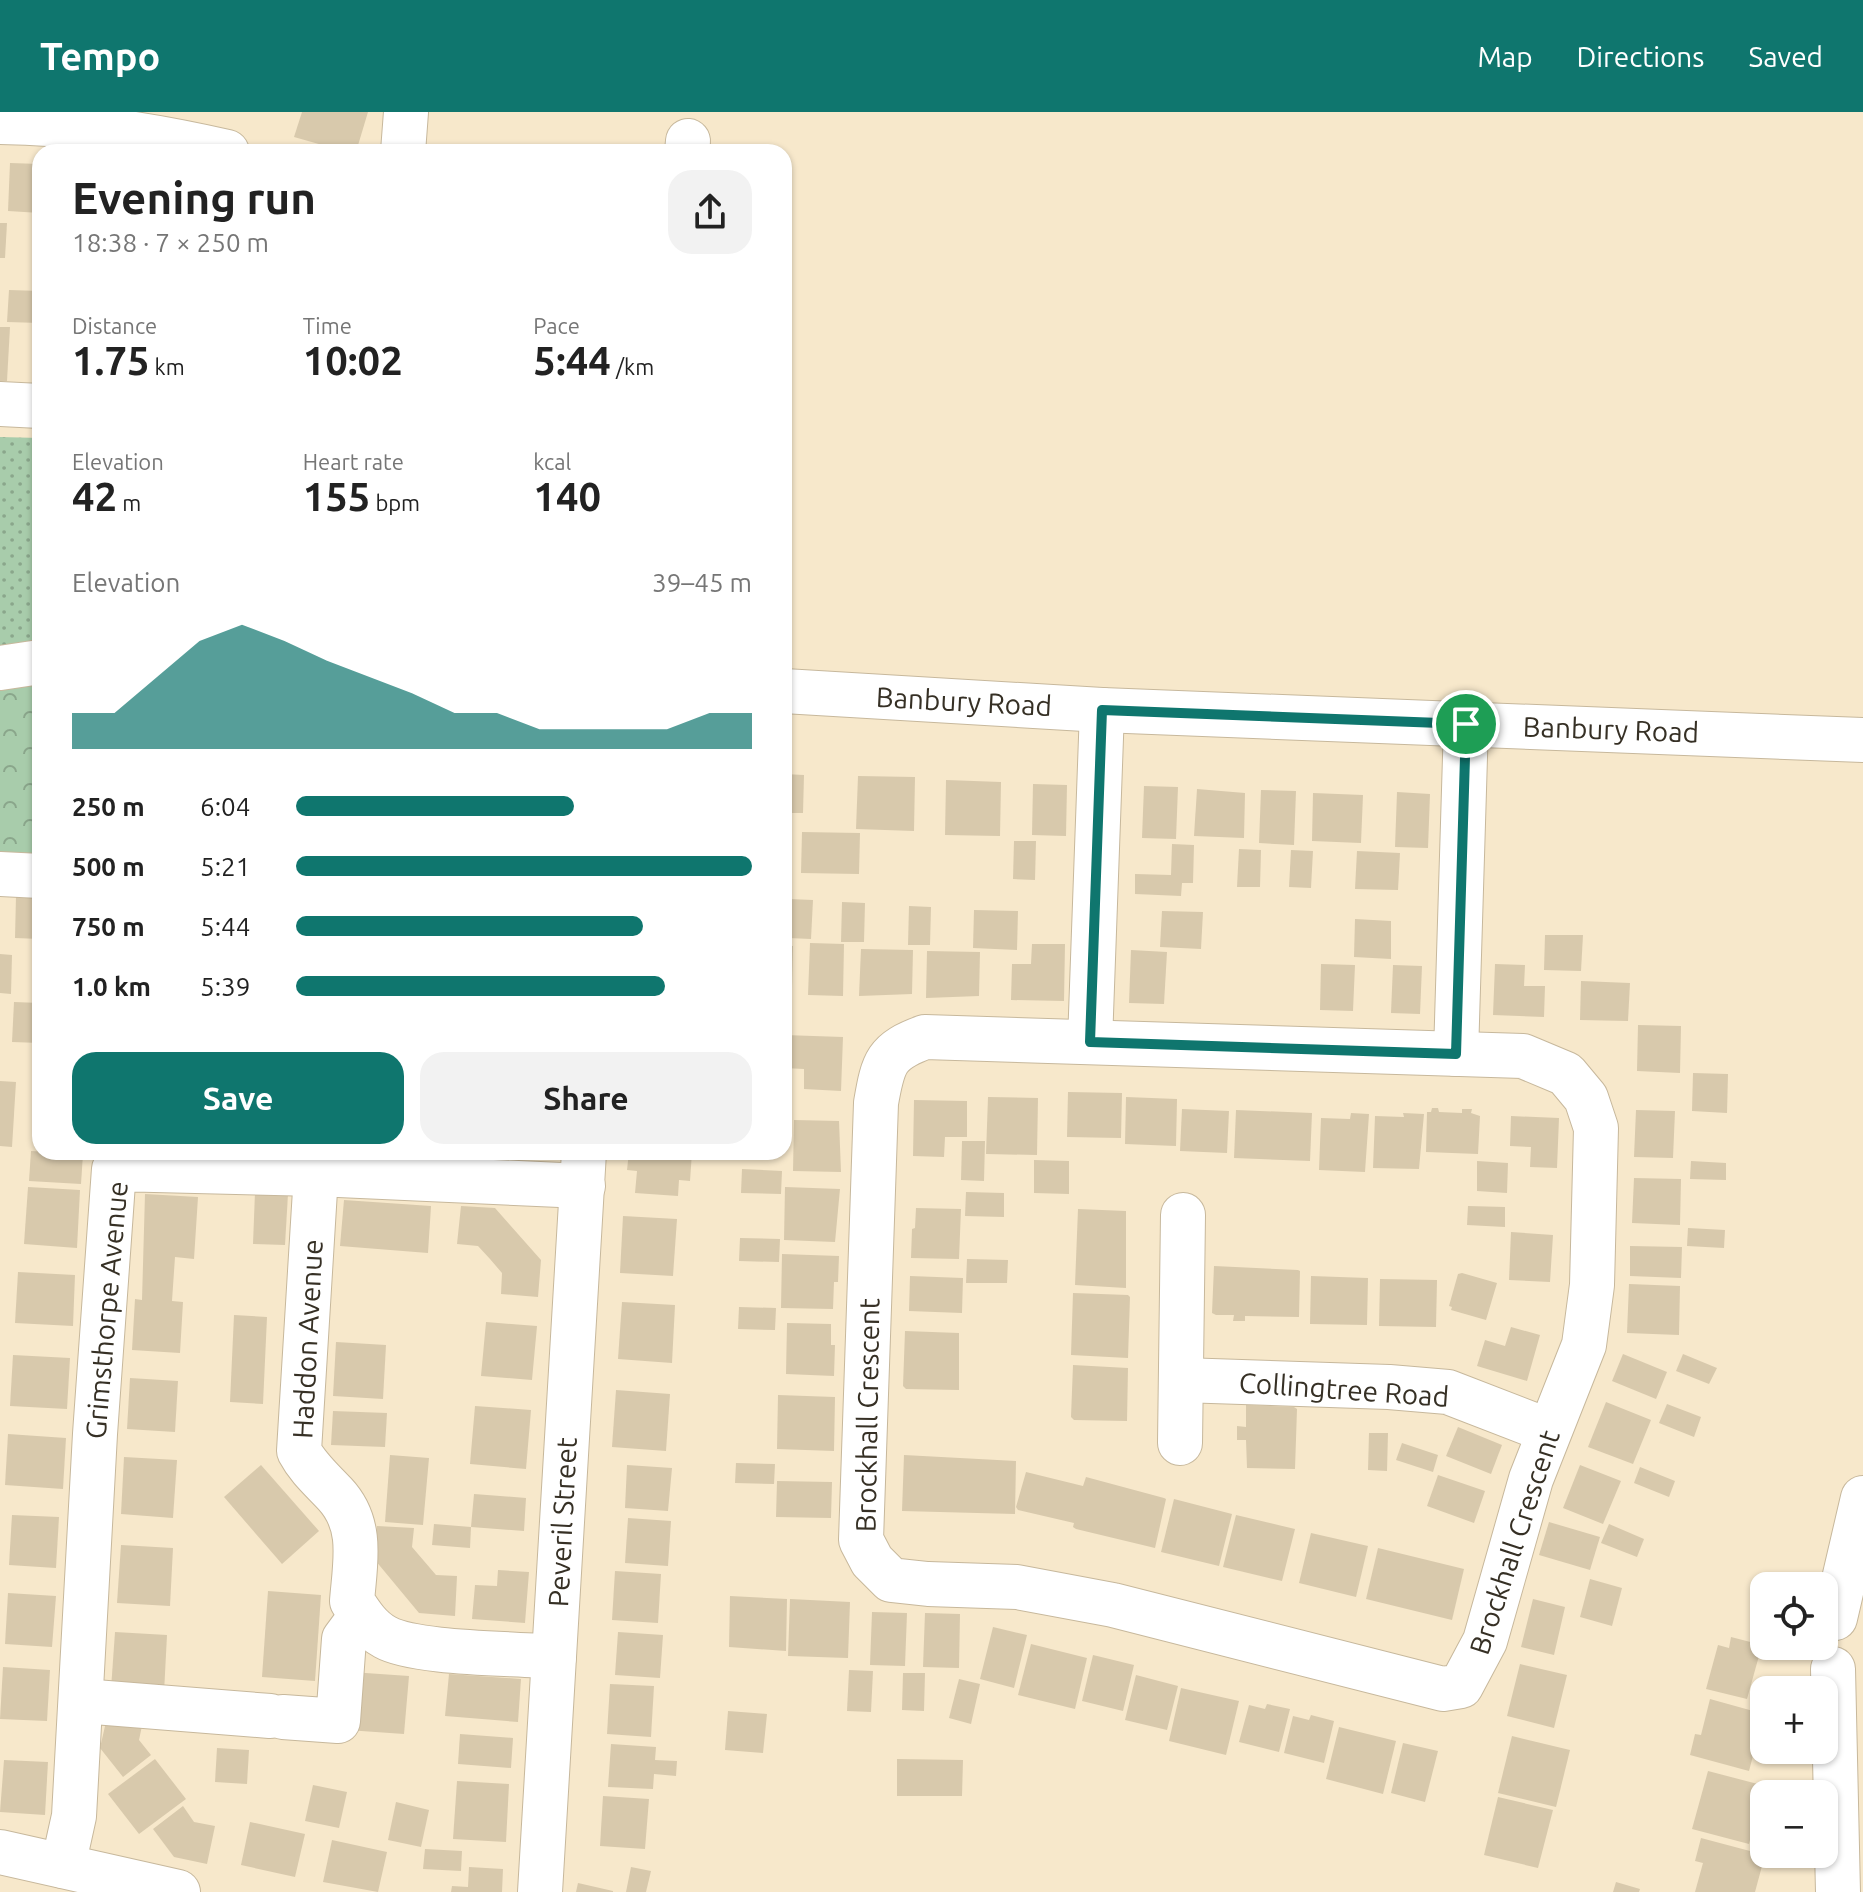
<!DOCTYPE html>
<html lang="en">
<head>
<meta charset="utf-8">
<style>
  body { margin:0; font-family:Ubuntu,sans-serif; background:#f2f2f2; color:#222; height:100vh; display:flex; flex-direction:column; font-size:30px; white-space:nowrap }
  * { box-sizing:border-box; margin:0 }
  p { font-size:26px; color:#767676 }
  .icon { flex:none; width:44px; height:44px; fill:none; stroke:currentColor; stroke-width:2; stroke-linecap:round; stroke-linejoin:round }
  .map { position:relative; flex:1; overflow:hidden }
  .drawer { position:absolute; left:32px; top:32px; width:760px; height:1016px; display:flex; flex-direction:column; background:#fff; border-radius:24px; box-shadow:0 2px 6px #0004 }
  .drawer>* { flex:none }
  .controls { position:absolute; left:1750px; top:1460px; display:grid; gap:16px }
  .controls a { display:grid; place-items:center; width:88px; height:88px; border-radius:16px; background:#fff; box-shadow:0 2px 6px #0004; font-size:40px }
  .pin { position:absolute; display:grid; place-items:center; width:68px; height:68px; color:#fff; margin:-34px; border:4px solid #fff; border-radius:50%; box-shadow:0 2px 8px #0007 }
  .round { display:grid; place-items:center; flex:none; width:84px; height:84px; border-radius:24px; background:#f2f2f2 }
  .summary { display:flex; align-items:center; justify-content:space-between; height:136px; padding:0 40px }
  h1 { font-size:44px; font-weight:600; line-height:60px }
  .figures { display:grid; grid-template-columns:repeat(3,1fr); gap:12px; height:136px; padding:8px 40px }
  .figures div { display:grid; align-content:center }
  .figures b { font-size:40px; font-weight:600 }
  .figures small { font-size:22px; font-weight:400 }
  .figures p { font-size:22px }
  .chart { height:224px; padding:16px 40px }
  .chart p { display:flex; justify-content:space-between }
  .chart svg { width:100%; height:144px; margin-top:8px; fill:#0f766e; opacity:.7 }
  .primary-button { display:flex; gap:16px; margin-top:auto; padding:16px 40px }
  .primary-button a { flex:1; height:92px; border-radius:24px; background:#0f766e; color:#fff; font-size:32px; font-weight:600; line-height:92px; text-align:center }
  .primary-button a+a { background:#f2f2f2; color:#222 }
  ul { padding:0 40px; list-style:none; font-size:26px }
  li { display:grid; grid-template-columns:128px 96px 1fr; align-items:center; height:60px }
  li i { height:20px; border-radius:10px; background:#0f766e }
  header { display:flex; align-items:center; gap:48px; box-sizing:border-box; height:112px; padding:0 40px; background:#0f766e; color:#fff }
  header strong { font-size:38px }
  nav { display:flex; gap:44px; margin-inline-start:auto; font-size:28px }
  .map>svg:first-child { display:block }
</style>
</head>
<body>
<header>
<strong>Tempo</strong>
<nav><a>Map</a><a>Directions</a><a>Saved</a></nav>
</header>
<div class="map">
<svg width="1863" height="1780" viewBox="0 0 1863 1780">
  <defs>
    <pattern id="grass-dots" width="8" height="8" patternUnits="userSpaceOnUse" patternTransform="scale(2)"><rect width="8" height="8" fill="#a8ccab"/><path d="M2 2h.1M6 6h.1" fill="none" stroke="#8aa68b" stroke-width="1.8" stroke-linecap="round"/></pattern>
    <pattern id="park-crowns" width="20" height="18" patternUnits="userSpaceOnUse" patternTransform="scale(2)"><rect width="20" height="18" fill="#a8ccab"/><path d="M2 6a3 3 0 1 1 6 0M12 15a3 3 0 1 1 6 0" fill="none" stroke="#8aa68b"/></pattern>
  </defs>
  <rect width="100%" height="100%" fill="#f7e8cb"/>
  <!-- grass -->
  <path fill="url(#grass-dots)" d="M0 325 40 326V527L0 539Z"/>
  <!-- park -->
  <path fill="url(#park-crowns)" d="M40 569V748L0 747V576Z"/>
  <!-- building -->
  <g fill="#d8c9ac">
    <path d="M302 0H368L356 40H347L294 25Z"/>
    <path d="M10 51 40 52V101L8 99Z"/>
    <path d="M0 111H7L5 146H0Z"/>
    <path d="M9 178 40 179V211L7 210Z"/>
    <path d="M0 215H10L7 269H0Z"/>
    <path d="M784 662 804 663 803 701H784Z"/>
    <path d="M858 664 915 665 914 719 856 717Z"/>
    <path d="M946 668 1001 670 1000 724 945 723Z"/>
    <path d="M1033 672 1067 673 1066 724 1032 723Z"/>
    <path d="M1144 674 1178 675 1176 727 1142 726Z"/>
    <path d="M1197 677 1245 681 1244 726 1194 724Z"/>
    <path d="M1261 678 1296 679 1294 733 1259 731Z"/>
    <path d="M1397 680 1430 682 1428 736 1395 735Z"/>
    <path d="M1313 681 1363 683 1361 731 1312 729Z"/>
    <path d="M802 720 860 721 859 762 801 761Z"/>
    <path d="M1014 729H1036L1035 768 1013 767Z"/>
    <path d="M1172 732 1194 733 1193 771H1182L1181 784 1135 782V762L1171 763Z"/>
    <path d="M1239 737 1261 738 1260 775H1237Z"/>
    <path d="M1291 738 1313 739 1311 776 1289 775Z"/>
    <path d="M1357 739 1400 741 1398 778 1355 777Z"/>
    <path d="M16 784H40V827L15 826Z"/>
    <path d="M789 787 813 788 811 827 788 826Z"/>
    <path d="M842 790 865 791 864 830H841Z"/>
    <path d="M909 794 931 795 930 833H908Z"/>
    <path d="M974 798 1018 799 1017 838 973 836Z"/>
    <path d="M1162 799 1203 800 1201 837 1160 835Z"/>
    <path d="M1355 807 1391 809V847L1354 845Z"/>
    <path d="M1545 823H1583L1581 859 1544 858Z"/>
    <path d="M810 831 844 832 843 884 808 883Z"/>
    <path d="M1032 832H1065L1064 889 1011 888 1012 852H1031Z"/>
    <path d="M784 833 793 834 792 877H784Z"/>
    <path d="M861 837 913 838 912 882 859 884Z"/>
    <path d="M1131 838 1167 840 1164 892 1129 891Z"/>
    <path d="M927 839 980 840 979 884 926 886Z"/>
    <path d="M0 842 12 843 11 882 0 881Z"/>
    <path d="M1321 852 1355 853 1353 899 1320 898Z"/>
    <path d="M1495 852 1525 853 1524 874H1545L1544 905 1493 903Z"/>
    <path d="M1393 853 1422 854 1420 902 1391 901Z"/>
    <path d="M1581 869 1630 871 1628 909 1580 908Z"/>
    <path d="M14 890 40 891V931L12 930Z"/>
    <path d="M1638 913 1681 914 1680 961 1637 959Z"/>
    <path d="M784 923 843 925 841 979 804 977V957L784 956Z"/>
    <path d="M1693 961 1728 962 1727 1001 1692 999Z"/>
    <path d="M0 969 16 970 12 1035 0 1034Z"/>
    <path d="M784 973H788L787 1015H784Z"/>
    <path d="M1068 980 1122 981 1121 1026 1067 1025Z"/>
    <path d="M988 985 1038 986 1037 1043 986 1042Z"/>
    <path d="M1126 985 1177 987 1176 1034 1125 1032Z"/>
    <path d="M914 988 967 989V1025H945L944 1045 913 1044Z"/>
    <path d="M1432 996H1438L1439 1000 1462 1001V997H1472L1471 1001 1480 1004 1478 1042 1426 1040 1427 1000H1431Z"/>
    <path d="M1182 997 1229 999 1227 1041 1180 1039Z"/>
    <path d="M1236 998 1312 1001 1310 1049 1234 1046Z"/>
    <path d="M1636 998 1675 999 1673 1046 1634 1045Z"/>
    <path d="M1351 1001 1369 1002 1365 1060 1319 1058 1321 1006 1350 1007Z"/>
    <path d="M1403 1001 1424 1002 1419 1057 1373 1056 1375 1004 1404 1005Z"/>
    <path d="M1511 1004 1559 1006 1557 1056 1530 1055 1531 1035 1510 1034Z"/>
    <path d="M794 1008 839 1009 841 1060 793 1059Z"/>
    <path d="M962 1029H985L984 1069 961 1068Z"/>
    <path d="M31 1039 83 1042 81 1072 29 1069Z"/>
    <path d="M629 1040H692L690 1069 679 1068 678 1084 635 1081 637 1059 627 1058Z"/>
    <path d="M1034 1048 1069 1049V1082L1034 1081Z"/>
    <path d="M1477 1049 1508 1051 1507 1081 1477 1079Z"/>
    <path d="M1691 1049 1726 1051V1068L1690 1067Z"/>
    <path d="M742 1057 782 1059 781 1082 741 1081Z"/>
    <path d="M1634 1066 1681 1067 1680 1113 1632 1111Z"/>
    <path d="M28 1075 80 1078 77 1136 24 1132Z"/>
    <path d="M785 1075 840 1077 835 1130 784 1128Z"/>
    <path d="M255 1080 288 1082 285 1133 253 1132Z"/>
    <path d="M966 1080 1004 1081V1105L965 1104Z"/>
    <path d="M145 1082 198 1085 194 1147 175 1145 172 1189 183 1190 180 1241 132 1238 135 1187 142 1188Z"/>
    <path d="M344 1088 431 1094 428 1141 340 1134Z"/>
    <path d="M461 1094 495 1096 541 1148 538 1185 501 1182 502 1161 490 1147 478 1134 457 1132Z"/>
    <path d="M1468 1094 1505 1095V1115L1467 1113Z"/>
    <path d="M916 1096 961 1097 959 1147 911 1146 912 1117 915 1116Z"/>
    <path d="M1078 1097 1126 1099V1176L1075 1173Z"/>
    <path d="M623 1104 677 1107 673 1164 620 1161Z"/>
    <path d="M1688 1116 1725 1118 1724 1136 1687 1134Z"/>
    <path d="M1511 1120 1553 1123 1550 1170 1509 1168Z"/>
    <path d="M740 1126 780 1127 779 1150 739 1149Z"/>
    <path d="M1630 1134 1682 1135 1681 1166 1630 1164Z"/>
    <path d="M782 1142 839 1144 838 1170H834L833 1197 781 1196Z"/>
    <path d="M967 1147 1008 1148 1007 1171H966Z"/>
    <path d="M1214 1154 1298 1158 1300 1159 1299 1205 1245 1204V1209H1233L1234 1203H1216L1212 1201Z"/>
    <path d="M18 1160 75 1163 73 1214 15 1211Z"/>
    <path d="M1462 1161 1497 1171 1486 1208 1451 1198 1452 1195 1449 1194 1458 1162Z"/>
    <path d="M910 1164 963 1166 962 1201 909 1199Z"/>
    <path d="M1311 1164 1368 1166 1367 1213 1310 1212Z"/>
    <path d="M1380 1167 1437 1168 1436 1215 1379 1214Z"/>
    <path d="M1629 1172 1680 1174 1679 1223 1627 1221Z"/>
    <path d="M1073 1181 1128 1183 1130 1185 1128 1246 1071 1243Z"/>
    <path d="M622 1190 675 1193 672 1251 618 1247Z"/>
    <path d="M739 1195 776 1196 775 1218 738 1217Z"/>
    <path d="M234 1203 267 1205 263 1292 230 1290Z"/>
    <path d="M486 1210 537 1214 532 1268 481 1264Z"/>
    <path d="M787 1211 831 1212V1233H835L834 1264 786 1262Z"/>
    <path d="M1511 1215 1540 1223 1527 1269 1477 1254 1485 1228 1505 1234Z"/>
    <path d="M905 1219 959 1221V1278L906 1277 903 1274Z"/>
    <path d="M336 1230 386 1233 383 1287 333 1284Z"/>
    <path d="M1623 1242 1667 1260 1656 1287 1612 1269Z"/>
    <path d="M1683 1242 1717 1256 1709 1272 1676 1259Z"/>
    <path d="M13 1243 70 1246 67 1297 10 1294Z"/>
    <path d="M1073 1253 1128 1256 1127 1309 1074 1308 1071 1305Z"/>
    <path d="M130 1266 178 1269 175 1320 127 1317Z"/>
    <path d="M616 1278 670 1282 666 1339 612 1335Z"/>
    <path d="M778 1283 835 1285 834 1339 777 1337Z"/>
    <path d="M1606 1290 1651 1308 1633 1352 1588 1335Z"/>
    <path d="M1667 1292 1701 1305 1694 1325 1659 1311Z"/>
    <path d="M1246 1293 1294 1295 1297 1297 1295 1357 1247 1356 1246 1328H1237V1314L1246 1315Z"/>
    <path d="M475 1294 531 1298 526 1357 470 1352Z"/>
    <path d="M333 1299 387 1301 385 1335 331 1333Z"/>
    <path d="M1458 1315 1502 1333 1491 1362 1446 1344Z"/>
    <path d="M1369 1321H1388L1387 1359 1368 1358Z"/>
    <path d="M8 1322 66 1326 63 1377 5 1373Z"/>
    <path d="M1402 1331 1438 1343 1433 1360 1396 1348Z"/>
    <path d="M390 1343 429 1346 423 1413 385 1410Z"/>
    <path d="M904 1343 1016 1349 1015 1402 902 1399Z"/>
    <path d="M124 1345 177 1348 173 1406 121 1402Z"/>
    <path d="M736 1351 775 1352 774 1372 735 1371Z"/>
    <path d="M261 1353 319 1419 282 1452 224 1385Z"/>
    <path d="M627 1353 672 1356 668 1399 625 1396Z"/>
    <path d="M1580 1353 1621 1369 1603 1412 1563 1396Z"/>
    <path d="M1640 1355 1675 1369 1669 1385 1634 1371Z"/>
    <path d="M1026 1360 1083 1374 1086 1365 1164 1386 1166 1387 1155 1436 1076 1417 1073 1415 1074 1411 1018 1398 1016 1395Z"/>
    <path d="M1438 1363 1485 1379 1474 1411 1427 1394Z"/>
    <path d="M777 1369 832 1370 831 1406 776 1405Z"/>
    <path d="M474 1382 526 1386 524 1419 471 1415Z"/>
    <path d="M1174 1387 1232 1402 1219 1454 1161 1440Z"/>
    <path d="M12 1403 59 1405 56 1456 9 1453Z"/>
    <path d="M1236 1403 1295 1417 1282 1469 1223 1455Z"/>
    <path d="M628 1406 671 1409 668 1454 625 1451Z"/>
    <path d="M1549 1410 1600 1425 1590 1458 1539 1443Z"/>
    <path d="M434 1412 471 1415 470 1436 432 1433Z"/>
    <path d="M1609 1412 1644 1427 1637 1445 1601 1431Z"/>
    <path d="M377 1414 414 1416 412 1435 436 1463 457 1464 455 1504 419 1501 375 1448Z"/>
    <path d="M1311 1421 1368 1434 1356 1485 1299 1471Z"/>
    <path d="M121 1433 173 1436 170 1494 117 1491Z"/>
    <path d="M1378 1436 1464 1457 1452 1508 1366 1487Z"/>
    <path d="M498 1458 529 1460 525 1511 472 1507 475 1473 497 1474Z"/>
    <path d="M615 1459 661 1462 658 1511 612 1508Z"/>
    <path d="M1590 1467 1622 1476 1612 1514 1580 1505Z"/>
    <path d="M268 1479 321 1483 315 1569 262 1565Z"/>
    <path d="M8 1481 56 1484 52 1535 5 1532Z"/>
    <path d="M730 1484 787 1487 786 1539 729 1535Z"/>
    <path d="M790 1487 850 1490 848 1546 788 1544Z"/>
    <path d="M1533 1487 1565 1495 1554 1543 1521 1535Z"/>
    <path d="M872 1500 907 1501 905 1554 870 1553Z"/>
    <path d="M925 1501 960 1502 959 1556 923 1555Z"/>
    <path d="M993 1515 1027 1523 1014 1576 980 1567Z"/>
    <path d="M115 1520 167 1523 164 1581 111 1577Z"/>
    <path d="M618 1520 663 1523 660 1566 615 1563Z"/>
    <path d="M1731 1525 1762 1533 1747 1587 1706 1577 1718 1533 1729 1536Z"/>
    <path d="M1031 1532 1087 1546 1075 1597 1018 1583Z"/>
    <path d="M1093 1543 1134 1553 1123 1599 1082 1589Z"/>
    <path d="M1520 1552 1567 1563 1554 1616 1507 1604Z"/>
    <path d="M3 1555 50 1558 47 1609 0 1607Z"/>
    <path d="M849 1558 873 1559 871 1600 847 1599Z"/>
    <path d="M351 1560 409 1564 404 1622 347 1618Z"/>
    <path d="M903 1561H925L924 1599 902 1598Z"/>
    <path d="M449 1562 521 1567 518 1610 445 1604Z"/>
    <path d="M1136 1563 1178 1574 1167 1618 1125 1608Z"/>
    <path d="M959 1567 980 1572 971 1612 949 1606Z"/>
    <path d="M610 1572 654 1574 651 1625 607 1622Z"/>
    <path d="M1181 1576 1239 1589 1226 1643 1169 1629Z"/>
    <path d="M1710 1587 1764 1602 1749 1659 1690 1643 1695 1622 1701 1623Z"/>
    <path d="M1267 1592 1290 1597 1279 1640 1239 1630 1249 1593 1265 1597Z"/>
    <path d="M728 1599 767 1602 763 1641 725 1638Z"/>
    <path d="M108 1601 143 1609 139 1628 151 1643 123 1665 100 1636Z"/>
    <path d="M1311 1603 1334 1609 1324 1651 1284 1641 1293 1604 1309 1608Z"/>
    <path d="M1339 1615 1396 1629 1383 1682 1326 1667Z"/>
    <path d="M460 1622 513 1626 511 1656 458 1652Z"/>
    <path d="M1512 1624 1570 1638 1556 1695 1498 1681Z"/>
    <path d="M1403 1631 1438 1639 1425 1690 1391 1681Z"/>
    <path d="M611 1632 656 1635 655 1648 677 1649 676 1664 654 1662 653 1677 608 1675Z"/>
    <path d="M217 1636 249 1638 247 1672 215 1670Z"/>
    <path d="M155 1647 186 1687 139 1722 108 1682Z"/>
    <path d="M897 1647 963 1648 962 1684H897Z"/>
    <path d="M4 1648 48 1650 45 1703 0 1700Z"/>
    <path d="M1708 1659 1773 1676 1771 1682H1764V1694L1759 1692 1749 1732 1692 1717Z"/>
    <path d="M457 1669 509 1672 506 1730 453 1727Z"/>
    <path d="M313 1673 347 1680 339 1716 305 1709Z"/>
    <path d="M603 1684 649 1687 645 1737 600 1734Z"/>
    <path d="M1498 1685 1553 1698 1538 1756 1484 1743Z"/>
    <path d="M396 1690 429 1698 421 1735 388 1728Z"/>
    <path d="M183 1694 194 1710 215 1714 207 1752 174 1745 153 1717Z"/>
    <path d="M250 1710 305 1722 295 1765 241 1753Z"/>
    <path d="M1701 1726 1765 1743 1755 1780H1695L1703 1751 1695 1749Z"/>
    <path d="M332 1728 387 1740 378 1780 323 1770Z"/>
    <path d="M425 1737 462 1739 461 1759 423 1757Z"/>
    <path d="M469 1755 503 1757 502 1780H451L452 1774 468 1775Z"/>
    <path d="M631 1755 651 1759 646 1780H626Z"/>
    <path d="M1616 1770 1640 1777 1639 1780H1613Z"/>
    <path d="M578 1771 613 1779V1780H576Z"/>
  </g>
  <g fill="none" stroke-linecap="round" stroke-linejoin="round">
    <!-- minor casing -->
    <g stroke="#c7b89c" stroke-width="46">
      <g id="minor">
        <path d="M0 10C76 11 153 23 227 40"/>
        <path d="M403 40 406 0"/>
        <path d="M687 40 688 29"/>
        <path d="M0 292 40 294"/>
        <path d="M0 556 40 550"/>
        <path d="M784 579 1102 598 1863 628"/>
        <path d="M0 762 40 764"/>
        <path d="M925 925 1523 944 1566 962 1586 986 1596 1016 1592 1173 1584 1233 1531 1367 1485 1529 1461 1574 1443 1577 1113 1493 1017 1475 928 1472 891 1468 872 1449 861 1428 876 991C883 950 886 939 925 925Z"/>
        <path d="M1090 930 1102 598"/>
        <path d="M1456 942 1466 612"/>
        <path d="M316 1062 299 1339C308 1356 322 1368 335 1382 364 1413 355 1451 352 1489 361 1503 370 1517 385 1525 415 1542 515 1541 554 1545"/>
        <path d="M1181 1268 1389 1275 1448 1280 1549 1319"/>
        <path d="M1180 1331 1183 1103"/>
        <path d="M1835 1506 1863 1386"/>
        <path d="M1833 1557 1838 1780"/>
        <path d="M82 1589 270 1604"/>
        <path d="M283 1605 338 1609 344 1527 361 1504"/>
        <path d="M0 1740 178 1780"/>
        <path d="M63 1754 74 1704 95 1322 114 1057 316 1062 583 1074"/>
        <path d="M540 1780 584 1040"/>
      </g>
    </g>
    <!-- minor -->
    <use href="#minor" stroke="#fff" stroke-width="44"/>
  </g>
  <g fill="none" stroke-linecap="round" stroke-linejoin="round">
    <!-- route casing -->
    <g stroke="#fff" stroke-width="16">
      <path id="route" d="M1102 598 1466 612 1456 942 1090 930Z"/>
    </g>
    <!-- route -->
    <use href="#route" stroke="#0f766e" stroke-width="10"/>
  </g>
  <g text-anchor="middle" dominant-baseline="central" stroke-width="6" stroke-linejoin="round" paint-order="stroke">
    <!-- street labels -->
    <g font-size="28" fill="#363025" stroke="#fff">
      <text transform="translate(964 589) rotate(3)">Banbury Road</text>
      <text transform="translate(1611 617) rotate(2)">Banbury Road</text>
      <text transform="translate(106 1198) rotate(-85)">Grimsthorpe Avenue</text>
      <text transform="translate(307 1227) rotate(-87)">Haddon Avenue</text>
      <text transform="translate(1344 1277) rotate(4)">Collingtree Road</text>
      <text transform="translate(867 1303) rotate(-89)">Brockhall Crescent</text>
      <text transform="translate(562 1410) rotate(-87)">Peveril Street</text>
      <text transform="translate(1514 1430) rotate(-72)">Brockhall Crescent</text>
    </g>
  </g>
</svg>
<div class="controls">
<a><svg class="icon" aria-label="locate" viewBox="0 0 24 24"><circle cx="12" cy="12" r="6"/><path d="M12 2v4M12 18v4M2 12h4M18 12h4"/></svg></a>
<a>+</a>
<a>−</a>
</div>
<div class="pin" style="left:1466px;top:612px;background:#1e9e55"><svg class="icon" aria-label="arrive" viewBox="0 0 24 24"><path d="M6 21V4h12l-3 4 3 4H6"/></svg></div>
<section class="drawer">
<div class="summary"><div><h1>Evening run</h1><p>18:38 · 7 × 250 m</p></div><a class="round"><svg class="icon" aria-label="share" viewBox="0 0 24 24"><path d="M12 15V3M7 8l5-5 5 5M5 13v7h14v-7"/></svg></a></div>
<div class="figures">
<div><p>Distance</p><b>1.75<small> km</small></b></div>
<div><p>Time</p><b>10:02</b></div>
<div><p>Pace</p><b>5:44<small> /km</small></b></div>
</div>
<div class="figures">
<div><p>Elevation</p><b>42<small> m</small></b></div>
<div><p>Heart rate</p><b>155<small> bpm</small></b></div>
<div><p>kcal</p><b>140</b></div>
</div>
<div class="chart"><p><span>Elevation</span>39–45 m</p>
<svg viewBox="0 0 160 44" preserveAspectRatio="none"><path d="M0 44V33L10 33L20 22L30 11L40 6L50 11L60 17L70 22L80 27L90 33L100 33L110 38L120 38L130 38L140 38L150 33L160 33V44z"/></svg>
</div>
<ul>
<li><b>250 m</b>6:04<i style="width:61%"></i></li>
<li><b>500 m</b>5:21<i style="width:100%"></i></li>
<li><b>750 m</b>5:44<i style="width:76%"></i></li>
<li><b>1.0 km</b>5:39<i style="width:81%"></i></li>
</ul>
<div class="primary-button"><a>Save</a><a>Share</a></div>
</section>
</div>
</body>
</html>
